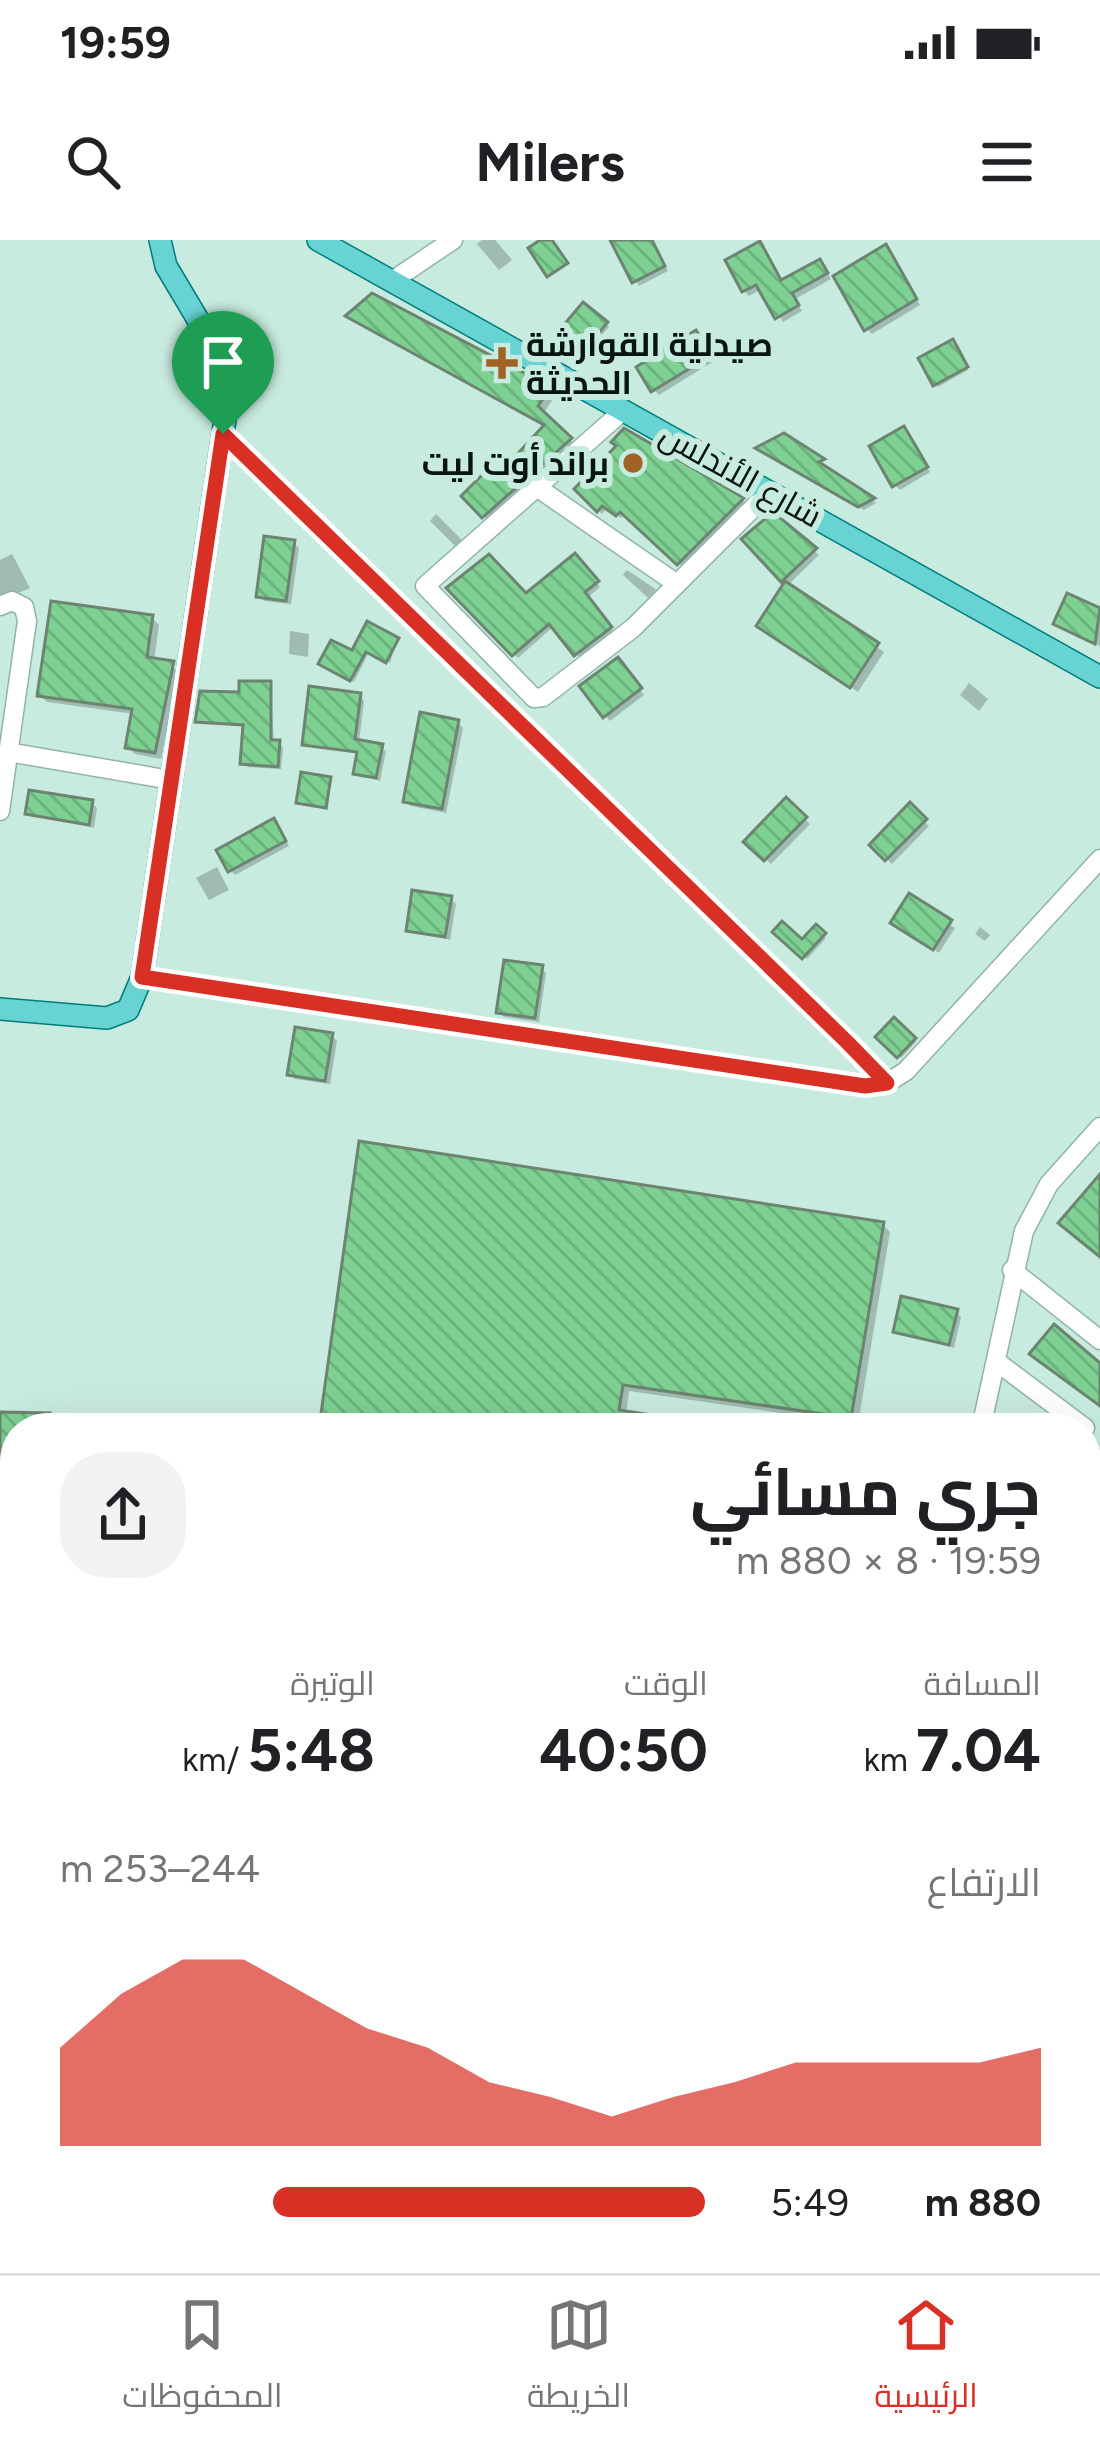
<!DOCTYPE html>
<html lang="ar">
<head>
<meta charset="utf-8">
<style>
  body { margin:0; font-family:Figtree,Cairo,sans-serif; background:#f2f2f2; color:#202124; direction:rtl; height:100vh; display:flex; flex-direction:column; font-size:45px; white-space:nowrap }
  * { box-sizing:border-box; margin:0 }
  p { font-size:39px; color:#757577 }
  .icon { flex:none; width:66px; height:66px; fill:none; stroke:currentColor; stroke-width:2; stroke-linecap:round; stroke-linejoin:round }
  .map { position:relative; flex:1; overflow:hidden; direction:ltr }
  .sheet { position:absolute; left:0px; top:1173px; width:1101px; height:861px; display:flex; flex-direction:column; background:#fff; border-radius:48px 48px 0 0; box-shadow:0 12px 48px #0002; direction:rtl }
  .sheet>* { flex:none }
  .pin { position:absolute; display:grid; place-items:center; width:102px; height:102px; color:#fff; margin:-123px -51px; border-radius:50% 50% 50% 0; rotate:-45deg; box-shadow:0 0 12px #0007 }
  .pin .icon { rotate:45deg }
  .round { display:grid; place-items:center; flex:none; width:126px; height:126px; border-radius:48px; background:#f2f2f2 }
  .head { display:flex; align-items:center; justify-content:space-between; height:204px; padding:0 60px }
  h1 { font-size:66px; font-weight:700; line-height:90px }
  .figures { display:grid; grid-template-columns:repeat(3,1fr); gap:18px; height:204px; padding:12px 60px }
  .figures div { display:grid; align-content:center }
  .figures b { font-size:60px; font-weight:700 }
  .figures small { font-size:33px; font-weight:400 }
  .figures p { font-size:33px }
  .chart { height:336px; padding:24px 60px }
  .chart p { display:flex; justify-content:space-between }
  .chart svg { width:100%; height:216px; margin-top:12px; fill:#d93025; opacity:.7 }
  ul { padding:0 60px; list-style:none; font-size:39px }
  li { display:grid; grid-template-columns:192px 144px 1fr; align-items:center; height:90px }
  li i { height:30px; border-radius:15px; background:#d93025 }
  .status { display:flex; justify-content:space-between; align-items:center; height:84px; padding:0 60px; background:#fff; direction:ltr }
  .status svg { height:33px; fill:currentColor }
  header { display:flex; justify-content:space-between; align-items:center; height:156px; padding:0 60px; background:#fff; font-size:54px; font-weight:700 }
  .tab-bar { display:flex; justify-content:space-around; align-items:center; height:168px; border-top:3px solid #e0e0e0; background:#fff; font-size:33px; color:#757577 }
  .tab-bar a { display:grid; justify-items:center; gap:6px }
  .tab-bar .selected { color:#d93025 }
  .map>svg:first-child { display:block }
</style>
</head>
<body>
<div class="status"><b>19:59</b><svg viewBox="0 0 49 12"><path d="M0 12V9h3v3zM5 12V6h3v6zM10 12V3h3v9zM15 12V0h3v12zM26 1h20v11H26zM47 4h2v5h-2z"/></svg></div>
<header><svg class="icon" aria-label="menu" viewBox="0 0 24 24"><path d="M4 6h16M4 12h16M4 18h16"/></svg>Milers<svg class="icon" aria-label="search" viewBox="0 0 24 24"><circle cx="10" cy="10" r="6"/><path d="M15 15l6 6"/></svg></header>
<div class="map">
<svg width="1100" height="2033" viewBox="0 0 1100 2033">
  <defs>
    <pattern id="building-back-hatch" width="6" height="6" patternUnits="userSpaceOnUse" patternTransform="scale(3)"><rect width="6" height="6" fill="#7ed192"/><path d="M-1 5l2 2M0 0l6 6M5-1l2 2" fill="none" stroke="#6bb37d"/></pattern>
  </defs>
  <rect width="100%" height="100%" fill="#c8ebdf"/>
  <!-- shadow -->
  <g fill="#0003">
    <path d="M482 0H495L512 20 499 30 477 4Z"/>
    <path d="M614 0H652L668 31 639 46Z"/>
    <path d="M765 10 783 43 824 27 831 39 795 59 802 71 783 82 762 49 749 56 744 51Z"/>
    <path d="M890 13 920 65 872 94 867 89Z"/>
    <path d="M584 66 609 87 591 108 566 87Z"/>
    <path d="M350 76 471 106 549 150 555 156 543 174 576 206 490 282 465 256 499 238 546 187Z"/>
    <path d="M701 98 714 121 659 155 654 150Z"/>
    <path d="M955 105 968 130 938 147 935 144Z"/>
    <path d="M624 192 746 263 683 327 626 273 621 278 608 267 602 274 578 249 620 207Z"/>
    <path d="M908 195 930 232 900 250 895 245Z"/>
    <path d="M784 197 873 260 876 263 864 270 762 212Z"/>
    <path d="M436 274 462 300 455 306 430 281Z"/>
    <path d="M773 275 819 315 787 346 884 412 858 452 767 393 787 343 745 299Z"/>
    <path d="M293 303 299 308 291 364 264 361 259 356Z"/>
    <path d="M12 314 30 348 0 361V320Z"/>
    <path d="M575 317 600 347 587 358 614 392 580 418 554 386 518 418 450 348 526 357Z"/>
    <path d="M627 330 654 348 656 350 648 358 623 335Z"/>
    <path d="M1069 357 1100 371V406L1056 383Z"/>
    <path d="M152 378 159 385 154 421 179 431 161 519 135 514 128 507 134 474 47 462 40 455Z"/>
    <path d="M290 391 309 394 308 417 289 414Z"/>
    <path d="M397 400 390 423 369 412 354 442 325 427Z"/>
    <path d="M622 426 644 455 610 481 583 447Z"/>
    <path d="M969 443 988 459 979 471 960 455Z"/>
    <path d="M270 444 274 503 283 507 281 529 247 527 242 485 198 481Z"/>
    <path d="M360 456 364 461 359 502 386 511 380 541 356 533 360 514 305 503Z"/>
    <path d="M458 483 463 488 446 573 411 566 406 561Z"/>
    <path d="M330 540 328 570 299 562Z"/>
    <path d="M787 561 810 584 771 624 748 602Z"/>
    <path d="M92 563 97 568 94 588 29 573Z"/>
    <path d="M910 567 929 586 892 624 873 605Z"/>
    <path d="M279 587 289 606 235 635 230 630Z"/>
    <path d="M217 627 229 650 209 660 196 638Z"/>
    <path d="M910 658 955 688 939 713 899 688Z"/>
    <path d="M451 659 456 664 450 700 409 689Z"/>
    <path d="M980 687 990 695 985 701 975 694Z"/>
    <path d="M816 688 826 698 807 719 776 692 802 704Z"/>
    <path d="M541 728 546 733 539 782 504 777 499 772Z"/>
    <path d="M894 781 916 802 901 818 879 797Z"/>
    <path d="M332 796 337 801 330 844 295 839 290 833Z"/>
    <path d="M883 985 890 992 858 1184 629 1151 626 1174 719 1188H322Z"/>
    <path d="M956 1072 961 1077 954 1108 896 1091Z"/>
    <path d="M0 1175 48 1176 56 1184 55 1188H15V1275L0 1271Z"/>
    <path d="M1086 1675 1100 1687V1712L1086 1729Z"/>
    <path d="M1086 1901 1099 1905 1086 1915Z"/>
    <path d="M505 2019 523 2020 527 2033H503Z"/>
    <path d="M854 2019 880 2020 884 2033H852Z"/>
    <path d="M889 2019H906L904 2027H889Z"/>
  </g>
  <!-- building -->
  <g fill="url(#building-back-hatch)" stroke="#6d8471" stroke-width="3">
    <path d="M540 0H552L568 23 547 37 528 8Z"/>
    <path d="M610 0H652L665 26 632 43Z"/>
    <path d="M760 1 781 40 820 19 828 33 792 53 799 65 775 79 756 45 742 52 725 20Z"/>
    <path d="M886 4 917 59 864 91 833 36Z"/>
    <path d="M372 53 551 147 538 166 572 198 482 278 461 256 491 226 499 234 544 185 345 76Z"/>
    <path d="M583 62 608 82 587 107 562 87Z"/>
    <path d="M696 90 712 115 651 152 636 127Z"/>
    <path d="M953 99 968 127 933 146 918 118Z"/>
    <path d="M904 186 928 227 892 247 869 206Z"/>
    <path d="M624 188 744 258 677 325 620 272 616 276 602 266 597 272 574 249 616 206 611 202Z"/>
    <path d="M784 193 825 219 819 222 875 258 858 267 755 208Z"/>
    <path d="M773 272 817 308 781 342 741 299Z"/>
    <path d="M264 296 295 300 286 361 256 357Z"/>
    <path d="M575 313 599 341 585 352 612 387 574 416 549 384 512 416 446 348 489 314 526 353Z"/>
    <path d="M785 341 879 403 850 448 756 386Z"/>
    <path d="M1067 353 1100 368 1095 404 1053 384Z"/>
    <path d="M51 361 153 375 147 417 174 421 155 513 125 508 132 469 37 456Z"/>
    <path d="M367 381 399 398 386 423 366 412 350 441 318 424 331 400 352 410Z"/>
    <path d="M618 417 642 448 603 478 579 446Z"/>
    <path d="M239 441H271V500H280L278 527 240 524 243 485 195 482 200 451 239 452Z"/>
    <path d="M309 446 361 453 355 499 383 504 376 538 353 534 357 512 302 505Z"/>
    <path d="M420 472 459 480 442 569 403 562Z"/>
    <path d="M301 532 331 537 326 568 296 563Z"/>
    <path d="M29 550 93 560 89 585 25 574Z"/>
    <path d="M786 557 807 577 764 621 743 602Z"/>
    <path d="M910 562 927 579 885 621 869 605Z"/>
    <path d="M274 578 286 601 228 632 216 610Z"/>
    <path d="M412 650 452 656 445 697 406 691Z"/>
    <path d="M909 653 952 680 933 710 890 683Z"/>
    <path d="M782 681 802 699 816 684 826 693 802 719 772 692Z"/>
    <path d="M504 720 543 725 535 778 496 773Z"/>
    <path d="M894 777 916 798 897 818 875 797Z"/>
    <path d="M295 787 333 793 325 841 287 835Z"/>
    <path d="M359 901 884 982 851 1178 623 1145 619 1170 685 1180 684 1188H319Z"/>
    <path d="M1100 934V1017L1058 983Z"/>
    <path d="M901 1056 958 1069 949 1105 893 1092Z"/>
    <path d="M1054 1084 1100 1123V1166L1029 1114Z"/>
    <path d="M0 1172 50 1173 48 1188H15V1271L0 1268Z"/>
    <path d="M8 1367 15 1368V1509L0 1504V1410Z"/>
    <path d="M0 1553 15 1557V1766L0 1764Z"/>
    <path d="M1100 1963V2033L1086 2015V1974Z"/>
  </g>
  <g fill="none" stroke-linecap="round" stroke-linejoin="round">
    <!-- minor casing -->
    <g stroke="#92b3a8" stroke-width="21">
      <g id="minor">
        <path d="M392 41 453 0"/>
        <path d="M624 170 425 346 534 458 543 457 633 388 770 251"/>
        <path d="M223 194 887 843"/>
        <path d="M538 248 677 344"/>
        <path d="M0 366 12 361 24 367 27 381 0 571"/>
        <path d="M8 512 171 540"/>
        <path d="M142 737 865 846 887 843 906 831 1100 619"/>
        <path d="M1012 1030 1100 1100"/>
        <path d="M997 1122 1085 1188"/>
        <path d="M981 1188 1024 991 1049 944 1100 887"/>
        <path d="M1086 1607 1100 1622"/>
        <path d="M1086 1862 1100 1878"/>
        <path d="M917 2033 919 2019"/>
        <path d="M1053 2033 1055 2019"/>
      </g>
    </g>
    <!-- major casing -->
    <g stroke="#037d7c" stroke-width="24">
      <g id="major">
        <path d="M318 0 1100 437"/>
        <path d="M0 769 107 778 128 770 142 737 226 173 222 120 166 26 160 0"/>
      </g>
    </g>
    <!-- minor -->
    <use href="#minor" stroke="#fff" stroke-width="18"/>
    <!-- major -->
    <use href="#major" stroke="#67d3d3" stroke-width="21"/>
  </g>
  <g fill="none" stroke-linecap="round" stroke-linejoin="round">
    <!-- route casing -->
    <g stroke="#fff" stroke-width="24">
      <path id="route" d="M223 194 848 803 887 843 865 846 142 737Z"/>
    </g>
    <!-- route -->
    <use href="#route" stroke="#d93025" stroke-width="15"/>
  </g>
  <!-- markers -->
  <g fill="#9f6325" stroke="#c8ebdf" stroke-width="4.5">
    <path d="M496 105h12v12h12v12h-12v12h-12v-12h-12v-12h12z"/>
    <circle cx="633" cy="223" r="12"/>
  </g>
  <g text-anchor="middle" dominant-baseline="central" stroke-width="12" stroke-linejoin="round" paint-order="stroke">
    <!-- poi labels -->
    <g font-size="33" font-weight="bold" fill="#081511" stroke="#c8ebdf" text-anchor="start">
      <text x="526" y="104">صيدلية القوارشة<tspan x="526" dy="38">الحديثة</tspan></text>
      <text x="609" y="223" text-anchor="end">براند أوت ليت</text>
    </g>
    <!-- street labels -->
    <g font-size="33" fill="#081511" stroke="#c8ebdf">
      <text transform="translate(741 235) rotate(29)">شارع الأندلس</text>
    </g>
  </g>
</svg>
<div class="pin" style="left:223px;top:194px;background:#1e9e55"><svg class="icon" aria-label="arrive" viewBox="0 0 24 24"><path d="M6 21V4h12l-3 4 3 4H6"/></svg></div>
<section class="sheet">
<div class="head"><div><h1>جري مسائي</h1><p>19:59 · 8 × 880 m</p></div><a class="round"><svg class="icon" aria-label="share" viewBox="0 0 24 24"><path d="M12 15V3M7 8l5-5 5 5M5 13v7h14v-7"/></svg></a></div>
<div class="figures">
<div><p>المسافة</p><b>7.04<small> km</small></b></div>
<div><p>الوقت</p><b>40:50</b></div>
<div><p>الوتيرة</p><b>5:48<small> /km</small></b></div>
</div>
<div class="chart"><p><span>الارتفاع</span>244–253 m</p>
<svg viewBox="0 0 160 44" preserveAspectRatio="none"><path d="M0 44V24L10 13L20 6L30 6L40 13L50 20L60 24L70 31L80 34L90 38L100 34L110 31L120 27L130 27L140 27L150 27L160 24V44z"/></svg>
</div>
<ul>
<li><b>880 m</b>5:49<i style="width:67%"></i></li>
</ul>
</section>
</div>
<nav class="tab-bar">
<a class="selected"><svg class="icon" aria-label="home" viewBox="0 0 24 24"><path d="M3 11l9-7 9 7M6 9v11h12V9"/></svg>الرئيسية</a>
<a><svg class="icon" aria-label="map" viewBox="0 0 24 24"><path d="M3 6l6-2 6 2 6-2v14l-6 2-6-2-6 2zM9 4v14M15 6v14"/></svg>الخريطة</a>
<a><svg class="icon" aria-label="saved" viewBox="0 0 24 24"><path d="M7 4h10v16l-5-4-5 4z"/></svg>المحفوظات</a>
</nav>
</body>
</html>
